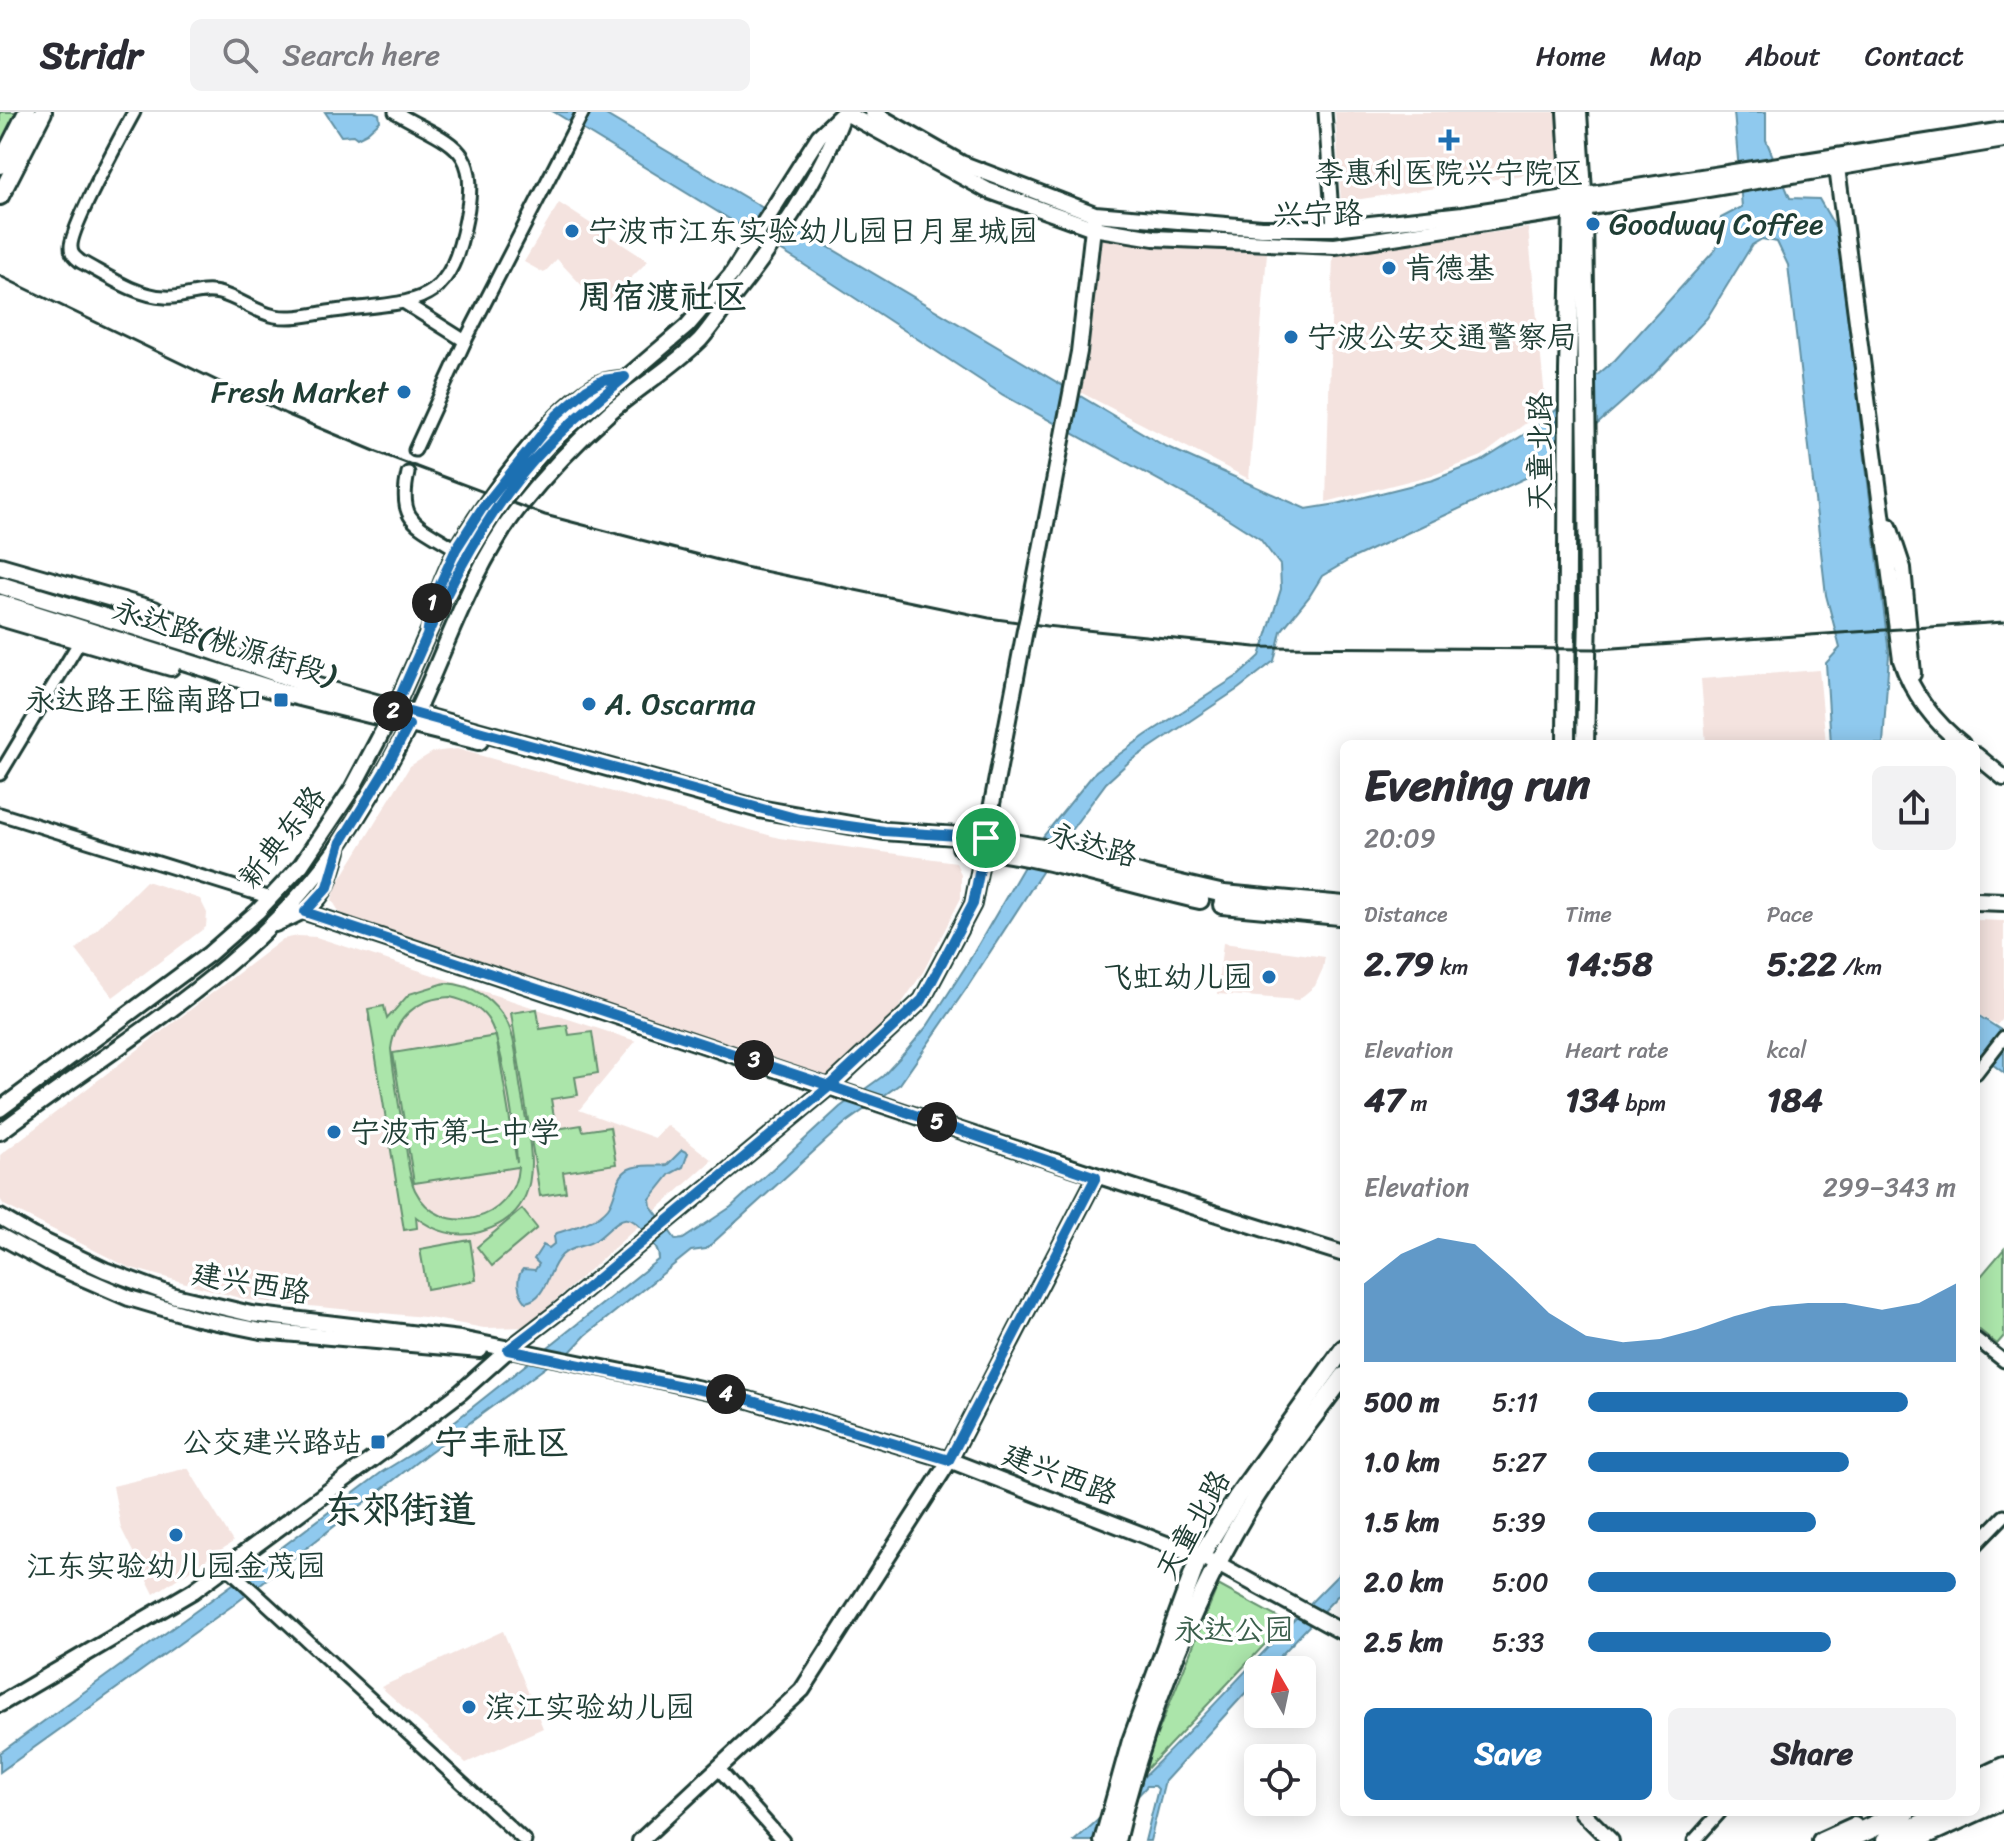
<!DOCTYPE html>
<html lang="en">
<head>
<meta charset="utf-8">
<style>
  body { margin:0; font-family:Sriracha,"LXGW WenKai TC",sans-serif; background:#f2f2f3; color:#2b2b33; height:100vh; display:flex; flex-direction:column; font-size:30px; white-space:nowrap }
  * { box-sizing:border-box; margin:0 }
  p { font-size:26px; color:#7c7c81 }
  .icon { flex:none; width:44px; height:44px; fill:none; stroke:currentColor; stroke-width:2; stroke-linecap:round; stroke-linejoin:round }
  .map { position:relative; flex:1; overflow:hidden }
  .side { position:absolute; left:1340px; top:628px; width:640px; height:1076px; display:flex; flex-direction:column; background:#fff; border-radius:12px; box-shadow:0 4px 20px #0003 }
  .side>* { flex:none }
  .needle { width:52px; rotate:351deg }
  .tools { position:absolute; left:1244px; top:1544px; display:grid; gap:16px }
  .tools a { display:grid; place-items:center; width:72px; height:72px; border-radius:12px; background:#fff; box-shadow:0 4px 20px #0003; font-size:40px }
  .pin { position:absolute; display:grid; place-items:center; width:68px; height:68px; color:#fff; margin:-34px; border:4px solid #fff; border-radius:50%; box-shadow:0 2px 8px #0007 }
  .km { position:absolute; width:40px; height:40px; margin:-20px; border-radius:50%; background:#222; color:#fff; font-size:22px; line-height:40px; text-align:center }
  .round { display:grid; place-items:center; flex:none; width:84px; height:84px; border-radius:12px; background:#f2f2f3 }
  .headline { display:flex; align-items:center; justify-content:space-between; height:136px; padding:0 24px }
  h1 { font-size:44px; font-weight:800; line-height:60px }
  .metrics { display:grid; grid-template-columns:repeat(3,1fr); gap:12px; height:136px; padding:8px 24px }
  .metrics div { display:grid; align-content:center }
  .metrics b { font-size:34px; font-weight:800 }
  .metrics small { font-size:22px; font-weight:400 }
  .metrics p { font-size:22px }
  .chart { height:224px; padding:16px 24px }
  .chart p { display:flex; justify-content:space-between }
  .chart svg { width:100%; height:144px; margin-top:8px; fill:#1f6fb2; opacity:.7 }
  .action { display:flex; gap:16px; margin-top:auto; padding:16px 24px }
  .action a { flex:1; height:92px; border-radius:12px; background:#1f6fb2; color:#fff; font-size:32px; font-weight:800; line-height:92px; text-align:center }
  .action a+a { background:#f2f2f3; color:#2b2b33 }
  ul { padding:0 24px; list-style:none; font-size:26px }
  li { display:grid; grid-template-columns:128px 96px 1fr; align-items:center; height:60px }
  li i { height:20px; border-radius:10px; background:#1f6fb2 }
  header { display:flex; align-items:center; gap:48px; box-sizing:border-box; height:112px; padding:0 40px; background:#fff; border-bottom:2px solid #e1e1e2 }
  header strong { font-size:38px }
  nav { display:flex; gap:44px; margin-inline-start:auto; font-size:28px }
  .search { width:560px; height:72px; background:#f2f2f3; display:flex; align-items:center; gap:20px; box-sizing:border-box; padding:0 28px; border-radius:12px; color:#7c7c81; font-size:30px }
  .map>svg:first-child { display:block }
</style>
</head>
<body>
<header>
<strong>Stridr</strong>
<div class="search"><svg class="icon" aria-label="search" viewBox="0 0 24 24"><circle cx="10" cy="10" r="6"/><path d="M15 15l6 6"/></svg>Search here</div>
<nav><a>Home</a><a>Map</a><a>About</a><a>Contact</a></nav>
</header>
<div class="map">
<svg width="2004" height="1729" viewBox="0 0 2004 1729">
  <rect width="100%" height="100%" fill="#fff"/>
  <filter id="ink" filterUnits="userSpaceOnUse"><feTurbulence type="fractalNoise" baseFrequency=".0125" numOctaves="2"/><feDisplacementMap in="SourceGraphic" scale="16" xChannelSelector="R" yChannelSelector="G"/><feConvolveMatrix kernelMatrix="1 2 1 2 8 2 1 2 1" color-interpolation-filters="sRGB"/></filter>
  <g filter="url(#ink)">
    <!-- built -->
    <g fill="#f4e3df">
      <path d="M1335 0H1560L1564 57 1341 90Z"/>
      <path d="M559 91 648 149 602 195 557 147 544 161 524 150Z"/>
      <path d="M1528 116 1546 296 1482 344 1436 362 1326 390 1333 141Z"/>
      <path d="M1102 126 1164 136 1267 141 1249 367 1078 279Z"/>
      <path d="M1819 558 1826 632H1706L1701 567Z"/>
      <path d="M457 637 779 726 956 750 961 763V786L923 860 890 909 826 965 343 806 332 788 335 776 410 654 433 640Z"/>
      <path d="M146 769 200 787 207 801 206 815 113 885 76 838Z"/>
      <path d="M1976 808 2004 809V904L1997 913 1976 901Z"/>
      <path d="M298 824 316 825 636 929 579 998 655 1026 667 1013 712 1048 526 1215 484 1216 424 1205 247 1188 128 1155 4 1093 0 1087V1043L283 827Z"/>
      <path d="M1223 831 1325 845 1323 856 1315 874 1298 888 1217 882Z"/>
      <path d="M188 1356 233 1430 154 1482 121 1416 113 1374Z"/>
      <path d="M503 1519 543 1616 466 1651 381 1575Z"/>
    </g>
    <!-- green -->
    <g fill="#abe5aa" stroke="#65916f" stroke-width="2" fill-rule="evenodd">
      <path d="M0 0H19L0 38Z"/>
      <path d="M445 871C474 873 495 887 508 912 517 932 517 957 521 979 530 1033 551 1100 480 1120 458 1127 433 1119 416 1105L417 1116 404 1118 368 897 384 894 387 907 409 882ZM450 885C464 888 478 894 487 906 502 924 516 1024 517 1051L496 924 393 941 414 1071 518 1055C515 1109 440 1129 415 1078 408 1064 408 1045 405 1029 400 999 394 968 391 937 395 905 418 886 450 885Z"/>
      <path d="M537 897 540 917 567 913 569 923 592 920 598 961 575 965 578 983 551 987 556 1017 581 1013 583 1019 610 1015 616 1052 563 1060 566 1080 540 1084 511 901Z"/>
      <path d="M522 1097 537 1116 492 1154 477 1135Z"/>
      <path d="M470 1128 476 1168 427 1177 420 1137Z"/>
      <path d="M2004 1137V1224L1997 1232 1976 1215V1170Z"/>
      <path d="M1218 1473 1286 1510 1140 1664Z"/>
    </g>
    <!-- water -->
    <g fill="#8fc9ee" stroke="#6291a4" stroke-width="2">
      <path d="M325 0H374L379 2 380 9 367 21 357 26 353 23 341 24Z"/>
      <path d="M554 0H601L1163 333 1306 397 1337 392 1433 368 1480 350 1536 315 1615 248 1716 137 1721 106 1742 95 1734 0H1766V28L1790 86 1819 87 1837 118 1889 542 1883 632H1831L1826 551 1840 536 1826 483 1788 153 1777 130 1762 127 1752 133 1707 206 1654 262 1593 316 1532 363 1351 447 1322 464 1309 485 1281 519 1274 549 1238 577 1130 649 1106 671 1055 740 968 874 900 972 844 1012 706 1137 691 1139 586 1223 571 1239 553 1250 427 1342 236 1491 0 1660V1641L233 1472 382 1360 421 1336 659 1147C659 1137 651 1129 645 1121 624 1092 616 1114 596 1128 585 1135 572 1134 562 1143 547 1157 548 1186 526 1190 518 1181 515 1166 523 1157L535 1158 539 1152 534 1147 543 1133 549 1136 555 1131 554 1124 557 1121C573 1116 598 1109 608 1096 617 1084 615 1064 629 1057 641 1051 655 1055 667 1053L682 1038 688 1041 683 1055 670 1062 650 1087 651 1094 676 1128 683 1127 731 1095 840 995 883 964 908 937 928 913 966 854 1037 732 1096 659 1146 623 1239 563 1260 544 1281 477 1280 453 1260 427 1219 401 1003 283 803 152Z"/>
      <path d="M1976 902 2004 920V961L1976 940Z"/>
      <path d="M1344 1457V1477L1267 1558H1258V1567L1165 1669 1150 1729H1145L1158 1677 1155 1674H1147L1096 1729H1074C1172 1645 1253 1547 1344 1457Z"/>
    </g>
    <g fill="none" stroke-linecap="round" stroke-linejoin="round">
      <!-- street-tunnel -->
      <path stroke="#d2d8d6" stroke-width="11" stroke-dasharray="11 5.5" stroke-linecap="butt" d="M408 361 415 338"/>
      <!-- street casing -->
      <g stroke="#1f3d34" stroke-width="17">
        <g id="street">
          <path d="M134 0C122 22 70 117 71 135 71 143 76 146 81 150 106 163 136 184 165 185 183 187 201 176 219 181 239 186 255 200 275 204 296 208 321 200 342 198 420 188 449 196 466 107 481 32 451 33 395 0"/>
          <path d="M1325 0 1333 116"/>
          <path d="M405 191 465 229"/>
          <path d="M415 338 465 229 583 0"/>
          <path d="M408 361C397 412 418 412 456 437"/>
          <path d="M429 511C433 485 444 459 456 436 481 391 555 289 601 269 608 266 617 266 625 265"/>
          <path d="M0 662 80 529"/>
          <path d="M0 702 271 786"/>
          <path d="M1976 961 2004 925"/>
          <path d="M1976 1227 2004 1249"/>
          <path d="M1976 1433 2004 1404"/>
          <path d="M226 1454 525 1729"/>
          <path d="M718 1656 783 1729"/>
          <path d="M1694 1729 1720 1700"/>
        </g>
      </g>
      <!-- secondary casing -->
      <g stroke="#1f3d34" stroke-width="20">
        <g id="secondary">
          <path d="M844 0 987 78 1093 116 1154 126 1335 134 1702 78 2004 28"/>
          <path d="M872 0 961 51 1095 102 1262 116H1333L1463 102 2004 18"/>
          <path d="M1836 48 1901 548C1912 581 1935 611 1962 632"/>
          <path d="M1889 414 1903 456 1913 562"/>
          <path d="M1028 505 1079 240 1094 107"/>
          <path d="M1976 643 2004 666"/>
          <path d="M305 800C651 914 996 1034 1344 1142"/>
          <path d="M275 812C320 794 325 785 338 739"/>
          <path d="M0 997 209 842 258 799 301 753 352 677 395 596 442 489 497 396 546 334 687 214 731 163 819 24 841 3"/>
          <path d="M0 1020C117 932 260 852 343 727 370 686 396 642 417 598 448 532 472 457 517 398 545 363 576 330 610 300 639 275 673 255 700 228 710 217 719 203 729 190 770 139 823 62 844 0"/>
          <path d="M0 1105 31 1123 105 1158 175 1184 251 1202 460 1227 633 1262 749 1288 949 1348 1218 1452 1344 1521"/>
          <path d="M0 1124 53 1153 129 1186 197 1206 261 1219 480 1238"/>
          <path d="M0 1592 193 1479 386 1337 461 1280 508 1238 559 1199 830 974 922 888 973 792 1025 518"/>
          <path d="M1582 1700 1611 1729"/>
          <path d="M640 1729 802 1578 948 1351 1096 1065"/>
        </g>
      </g>
      <!-- primary casing -->
      <g stroke="#1f3d34" stroke-width="22">
        <g id="primary">
          <path d="M1566 0 1572 98 1568 259 1566 632"/>
          <path d="M1578 0 1584 96 1587 355 1588 501 1585 632"/>
          <path d="M0 53 27 0"/>
          <path d="M0 84 43 0"/>
          <path d="M0 454 154 498 209 532"/>
          <path d="M0 473 208 537 307 572 759 697 884 719 986 726 1071 741 1146 764 1224 782 1344 793"/>
          <path d="M0 491 284 581 479 629"/>
          <path d="M0 505 171 555"/>
          <path d="M961 735C1043 743 1120 770 1200 788"/>
          <path d="M1976 789 2004 790"/>
          <path d="M1222 793 1339 804"/>
          <path d="M1103 1729 1131 1629 1197 1450 1237 1385 1344 1236"/>
          <path d="M1116 1729C1141 1620 1188 1498 1245 1402 1274 1354 1311 1309 1344 1264"/>
          <path d="M1821 1729 1854 1714"/>
          <path d="M1914 1729 2004 1688"/>
        </g>
      </g>
      <!-- highway casing -->
      <g stroke="#1f3d34" stroke-width="26">
        <g id="highway">
          <path d="M1976 1669 2004 1656"/>
          <path d="M1976 1688 2004 1675"/>
          <path d="M1842 1729 1905 1700"/>
          <path d="M1887 1729 1950 1700"/>
        </g>
      </g>
      <!-- street -->
      <use href="#street" stroke="#fff" stroke-width="11"/>
      <!-- secondary -->
      <use href="#secondary" stroke="#fff" stroke-width="14"/>
      <!-- primary -->
      <use href="#primary" stroke="#fff" stroke-width="16"/>
      <!-- highway -->
      <use href="#highway" stroke="#fff" stroke-width="20"/>
      <!-- rail -->
      <path stroke="#1f3d34" stroke-width="3" d="M0 164 286 302 377 340 545 403 745 455 989 506 1046 514 1255 535 1599 537 2004 510"/>
      <!-- secondary-bridge casing -->
      <g stroke="#1f3d34" stroke-width="20" stroke-linecap="butt">
        <path id="secondary-bridge" d="M1025 518 1028 505"/>
      </g>
      <!-- secondary-bridge -->
      <use href="#secondary-bridge" stroke="#fff" stroke-width="14"/>
    </g>
  </g>
  <g fill="none" stroke-linecap="round" stroke-linejoin="round" filter="url(#ink)">
    <!-- route casing -->
    <g stroke="#fff" stroke-width="16">
      <path id="route" d="M986 726 884 719 799 707 395 596 427 524 432 490 456 437 481 398 557 303 587 277 603 268 625 265C599 287 571 309 547 334 476 407 435 504 395 596L389 607 409 613 384 660 341 730 328 775 305 800 830 974 559 1199 508 1238 749 1288 949 1348 1096 1065 830 974 922 888 973 792 986 726"/>
    </g>
    <!-- route -->
    <use href="#route" stroke="#1f6fb2" stroke-width="10"/>
  </g>
  <!-- markers -->
  <g fill="#1f6fb2" stroke="#fff" stroke-width="3">
    <path d="M1445 16h8v8h8v8h-8v8h-8v-8h-8v-8h8z"/>
    <circle cx="1593" cy="112" r="8"/>
    <circle cx="572" cy="119" r="8"/>
    <circle cx="1389" cy="156" r="8"/>
    <circle cx="1291" cy="225" r="8"/>
    <circle cx="404" cy="280" r="8"/>
    <rect x="273" y="580" width="16" height="16" rx="4"/>
    <circle cx="589" cy="592" r="8"/>
    <circle cx="1269" cy="865" r="8"/>
    <circle cx="334" cy="1020" r="8"/>
    <rect x="370" y="1322" width="16" height="16" rx="4"/>
    <circle cx="176" cy="1423" r="8"/>
    <circle cx="469" cy="1595" r="8"/>
  </g>
  <g text-anchor="middle" dominant-baseline="central" stroke-width="7" stroke-linejoin="round" paint-order="stroke">
    <!-- poi labels -->
    <g font-size="30" fill="#1f3d34" stroke="#fff" text-anchor="start">
      <text x="1449" y="61" text-anchor="middle">李惠利医院兴宁院区</text>
      <text x="1609" y="112">Goodway Coffee</text>
      <text x="588" y="119">宁波市江东实验幼儿园日月星城园</text>
      <text x="1405" y="156">肯德基</text>
      <text x="1307" y="225">宁波公安交通警察局</text>
      <text x="388" y="280" text-anchor="end">Fresh Market</text>
      <text x="265" y="588" text-anchor="end">永达路王隘南路口</text>
      <text x="605" y="592">A. Oscarma</text>
      <text x="1253" y="865" text-anchor="end">飞虹幼儿园</text>
      <text x="350" y="1020">宁波市第七中学</text>
      <text x="362" y="1330" text-anchor="end">公交建兴路站</text>
      <text x="176" y="1454" text-anchor="middle">江东实验幼儿园金茂园</text>
      <text x="485" y="1595">滨江实验幼儿园</text>
    </g>
    <!-- street labels -->
    <g font-size="30" fill="#1f3d34" stroke="#fff">
      <text transform="translate(1318 102) rotate(-1)">兴宁路</text>
      <text transform="translate(1540 340) rotate(-90)">天童北路</text>
      <text transform="translate(224 530) rotate(17)">永达路(桃源街段)</text>
      <text transform="translate(282 725) rotate(-52)">新典东路</text>
      <text transform="translate(1093 733) rotate(15)">永达路</text>
      <text transform="translate(251 1171) rotate(10)">建兴西路</text>
      <text transform="translate(1060 1362) rotate(21)">建兴西路</text>
      <text transform="translate(1193 1413) rotate(-61)">天童北路</text>
    </g>
    <!-- park labels -->
    <g font-size="30" fill="#3b5f4c" stroke="#fff">
      <text x="1234" y="1518">永达公园</text>
    </g>
    <!-- quarter labels -->
    <g font-size="34" font-weight="bold" fill="#1f3d34" stroke="#fff">
      <text x="663" y="185">周宿渡社区</text>
      <text x="502" y="1331">宁丰社区</text>
    </g>
    <!-- district labels -->
    <g font-size="38" font-weight="bold" fill="#1f3d34" stroke="#fff">
      <text x="400" y="1397">东郊街道</text>
    </g>
  </g>
</svg>
<div class="tools">
<a><svg class="needle" viewBox="-14 -14 28 28"><path d="M0-13l5 13h-10z" fill="#e53935"/><path d="M0 13l5-13h-10z" fill="#7c7c81"/></svg></a>
<a><svg class="icon" aria-label="locate" viewBox="0 0 24 24"><circle cx="12" cy="12" r="6"/><path d="M12 2v4M12 18v4M2 12h4M18 12h4"/></svg></a>
</div>
<div class="pin" style="left:986px;top:726px;background:#1e9e55"><svg class="icon" aria-label="arrive" viewBox="0 0 24 24"><path d="M6 21V4h12l-3 4 3 4H6"/></svg></div>
<b class="km" style="left:432px;top:491px">1</b>
<b class="km" style="left:393px;top:599px">2</b>
<b class="km" style="left:754px;top:948px">3</b>
<b class="km" style="left:726px;top:1282px">4</b>
<b class="km" style="left:937px;top:1010px">5</b>
<section class="side">
<div class="headline"><div><h1>Evening run</h1><p>20:09</p></div><a class="round"><svg class="icon" aria-label="share" viewBox="0 0 24 24"><path d="M12 15V3M7 8l5-5 5 5M5 13v7h14v-7"/></svg></a></div>
<div class="metrics">
<div><p>Distance</p><b>2.79<small> km</small></b></div>
<div><p>Time</p><b>14:58</b></div>
<div><p>Pace</p><b>5:22<small> /km</small></b></div>
</div>
<div class="metrics">
<div><p>Elevation</p><b>47<small> m</small></b></div>
<div><p>Heart rate</p><b>134<small> bpm</small></b></div>
<div><p>kcal</p><b>184</b></div>
</div>
<div class="chart"><p><span>Elevation</span>299–343 m</p>
<svg viewBox="0 0 160 44" preserveAspectRatio="none"><path d="M0 44V20L10 11L20 6L30 8L40 18L50 29L60 36L70 38L80 37L90 34L100 30L110 27L120 26L130 26L140 28L150 26L160 20V44z"/></svg>
</div>
<ul>
<li><b>500 m</b>5:11<i style="width:87%"></i></li>
<li><b>1.0 km</b>5:27<i style="width:71%"></i></li>
<li><b>1.5 km</b>5:39<i style="width:62%"></i></li>
<li><b>2.0 km</b>5:00<i style="width:100%"></i></li>
<li><b>2.5 km</b>5:33<i style="width:66%"></i></li>
</ul>
<div class="action"><a>Save</a><a>Share</a></div>
</section>
</div>
</body>
</html>
